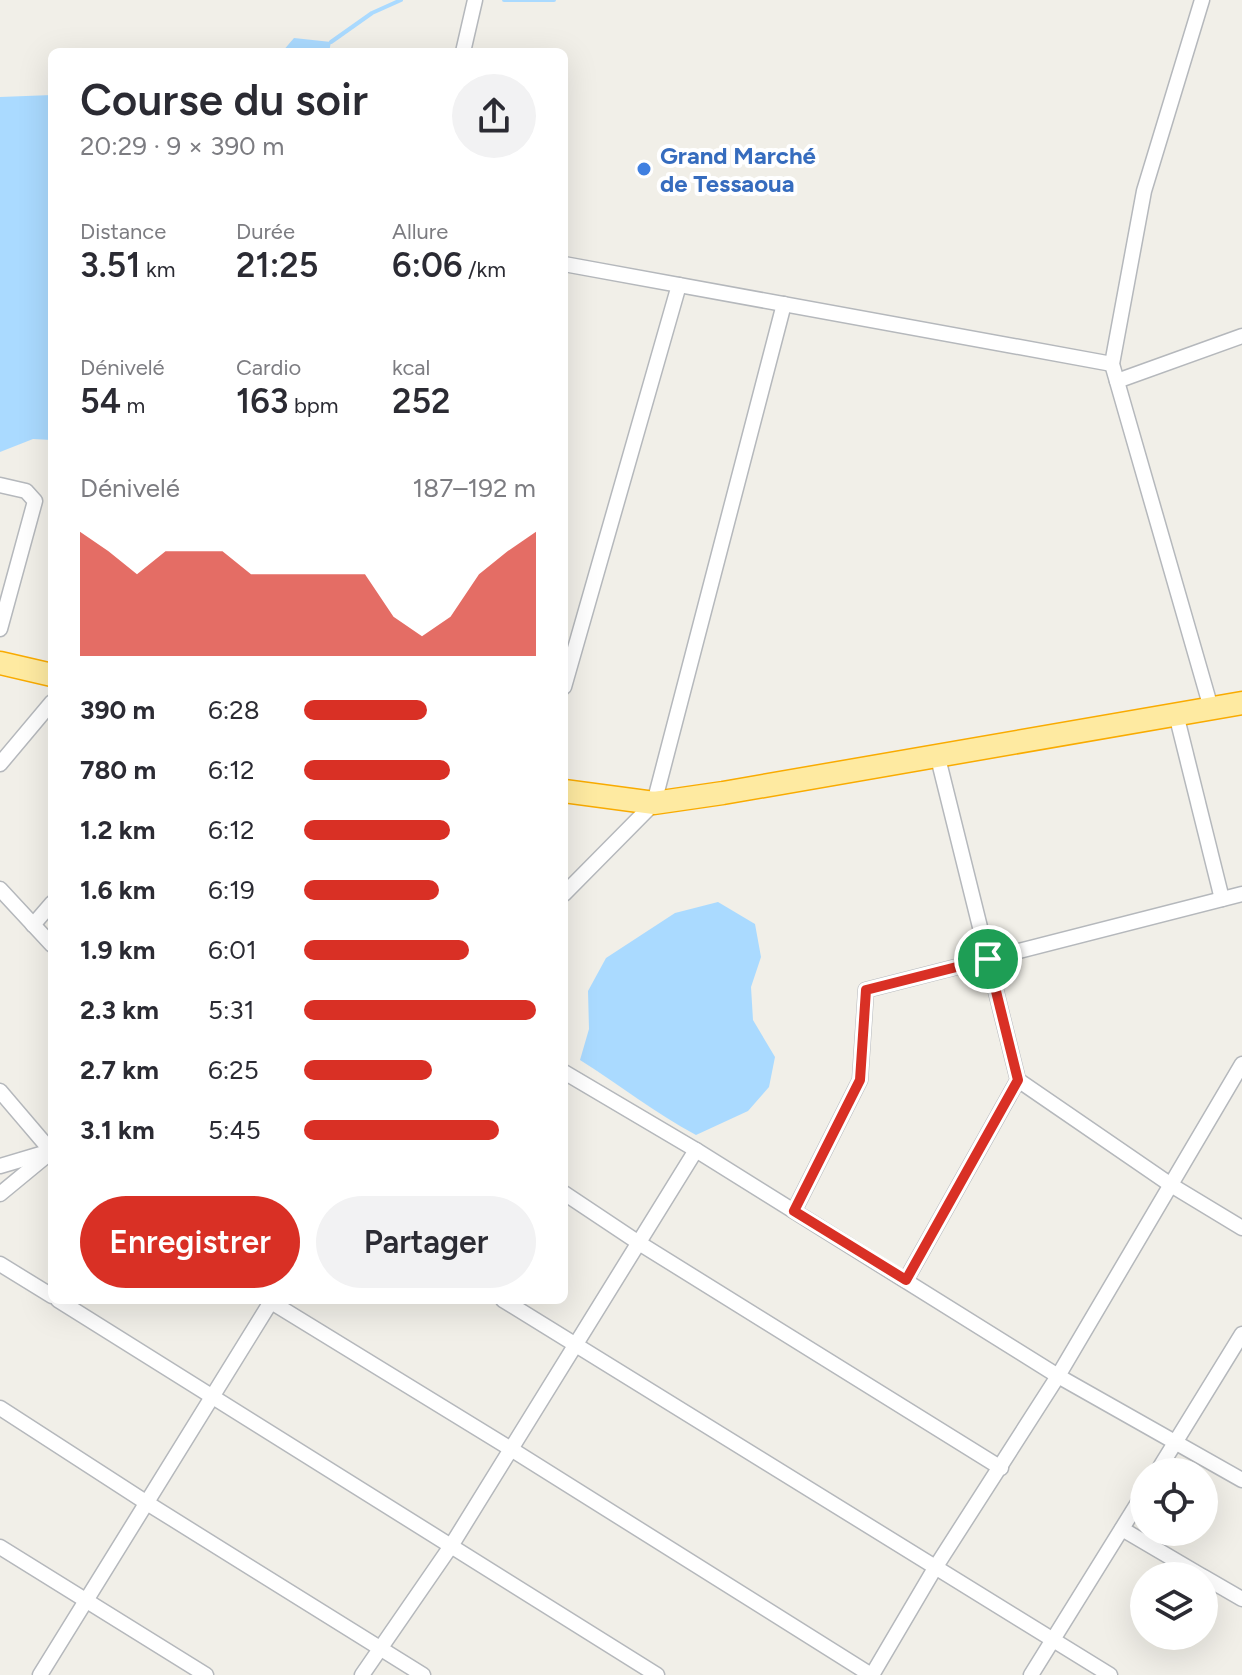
<!DOCTYPE html>
<html lang="fr">
<head>
<meta charset="utf-8">
<style>
  body { margin:0; font-family:Figtree,sans-serif; background:#f2f2f3; color:#2b2b33; height:100vh; display:flex; flex-direction:column; font-size:30px; white-space:nowrap }
  * { box-sizing:border-box; margin:0 }
  p { font-size:26px; color:#7c7c81 }
  .icon { flex:none; width:44px; height:44px; fill:none; stroke:currentColor; stroke-width:2; stroke-linecap:round; stroke-linejoin:round }
  .map { position:relative; flex:1; overflow:hidden }
  .sheet { position:absolute; left:48px; top:48px; width:520px; height:1256px; display:flex; flex-direction:column; background:#fff; border-radius:12px; box-shadow:0 8px 32px #0002 }
  .sheet>* { flex:none }
  .buttons { position:absolute; left:1130px; top:1458px; display:grid; gap:16px }
  .buttons a { display:grid; place-items:center; width:88px; height:88px; border-radius:50%; background:#fff; box-shadow:0 8px 32px #0002; font-size:40px }
  .pin { position:absolute; display:grid; place-items:center; width:68px; height:68px; color:#fff; margin:-34px; border:4px solid #fff; border-radius:50%; box-shadow:0 2px 8px #0007 }
  .round { display:grid; place-items:center; flex:none; width:84px; height:84px; border-radius:42px; background:#f2f2f3 }
  .head { display:flex; align-items:center; justify-content:space-between; height:136px; padding:0 32px }
  h1 { font-size:44px; font-weight:600; line-height:60px }
  .metrics { display:grid; grid-template-columns:repeat(3,1fr); gap:12px; height:136px; padding:8px 32px }
  .metrics div { display:grid; align-content:center }
  .metrics b { font-size:34px; font-weight:600 }
  .metrics small { font-size:22px; font-weight:400 }
  .metrics p { font-size:22px }
  .chart { height:224px; padding:16px 32px }
  .chart p { display:flex; justify-content:space-between }
  .chart svg { width:100%; height:144px; margin-top:8px; fill:#d93025; opacity:.7 }
  .button { display:flex; gap:16px; margin-top:auto; padding:16px 32px }
  .button a { flex:1; height:92px; border-radius:48px; background:#d93025; color:#fff; font-size:32px; font-weight:600; line-height:92px; text-align:center }
  .button a+a { background:#f2f2f3; color:#2b2b33 }
  ul { padding:0 32px; list-style:none; font-size:26px }
  li { display:grid; grid-template-columns:128px 96px 1fr; align-items:center; height:60px }
  li i { height:20px; border-radius:10px; background:#d93025 }
  .map>svg:first-child { display:block }
</style>
</head>
<body>
<div class="map">
<svg width="1242" height="1675" viewBox="0 0 1242 1675">
  <rect width="100%" height="100%" fill="#f1efe8"/>
  <!-- water -->
  <g fill="#aadaff">
    <path d="M294 38 331 42 329 52H282Z"/>
    <path d="M52 95V440L33 439 0 452V97Z"/>
    <path d="M718 902 755 924 761 957 751 987 753 1020 775 1057 769 1087 748 1111 696 1135C655 1113 620 1085 580 1060L589 1029 588 991 606 958 675 913Z"/>
  </g>
  <g fill="none" stroke-linecap="round" stroke-linejoin="round">
    <!-- stream -->
    <g stroke="#aadaff" stroke-width="4">
      <path d="M504 0H554"/>
      <path d="M331 42 372 13 401 0"/>
    </g>
    <!-- minor casing -->
    <g stroke="#b5b8bc" stroke-width="17">
      <g id="minor">
        <path d="M1202 0 1144 191 1112 364 1211 708"/>
        <path d="M463 52 475 0"/>
        <path d="M564 264 1112 364"/>
        <path d="M1117 381 1242 336"/>
        <path d="M0 485 26 491 35 501 0 629"/>
        <path d="M564 687 679 285"/>
        <path d="M1176 714 1222 899"/>
        <path d="M937 754 1018 1080 1171 1185 1242 1228"/>
        <path d="M0 764 52 702"/>
        <path d="M0 889 52 945"/>
        <path d="M564 894 654 803 784 304"/>
        <path d="M33 925 52 903"/>
        <path d="M564 1072 696 1150 1058 1376 1242 1480"/>
        <path d="M0 1091 52 1152"/>
        <path d="M0 1166 44 1153"/>
        <path d="M564 1193 639 1243 1001 1468"/>
        <path d="M0 1194 51 1152"/>
        <path d="M794 1211 860 1080 866 990 1242 894"/>
        <path d="M0 1264 52 1296"/>
        <path d="M906 1280 1018 1080"/>
        <path d="M58 1300 657 1675"/>
        <path d="M268 1300 511 1449 871 1675"/>
        <path d="M503 1300 1110 1675"/>
        <path d="M0 1408 147 1503 423 1675"/>
        <path d="M1157 1472 1242 1334"/>
        <path d="M1122 1529 1202 1576"/>
        <path d="M0 1547 206 1675"/>
        <path d="M1204 1577 1242 1599"/>
        <path d="M40 1675 272 1300"/>
        <path d="M362 1675 451 1546 696 1150"/>
        <path d="M872 1675 935 1568 1058 1376 1242 1064"/>
        <path d="M1031 1675 1144 1493"/>
      </g>
    </g>
    <!-- trunk casing -->
    <g stroke="#f9ab00" stroke-width="25">
      <g id="trunk">
        <path d="M0 663 52 675"/>
        <path d="M564 791 654 803 723 793 1242 703"/>
      </g>
    </g>
    <!-- minor -->
    <use href="#minor" stroke="#fff" stroke-width="14"/>
    <!-- trunk -->
    <use href="#trunk" stroke="#feeaa1" stroke-width="22"/>
  </g>
  <g fill="none" stroke-linecap="round" stroke-linejoin="round">
    <!-- route casing -->
    <g stroke="#fff" stroke-width="16">
      <path id="route" d="M988 959 1018 1080 906 1280 794 1211 860 1080 866 990Z"/>
    </g>
    <!-- route -->
    <use href="#route" stroke="#d93025" stroke-width="10"/>
  </g>
  <!-- markers -->
  <circle fill="#3f7fe0" stroke="#fff" stroke-width="3" cx="644" cy="169" r="8"/>
  <g text-anchor="middle" dominant-baseline="central" stroke-width="8" stroke-linejoin="round" paint-order="stroke">
    <!-- shop labels -->
    <g font-size="24" font-weight="bold" fill="#366cbe" stroke="#fff" text-anchor="start">
      <text x="660" y="155">Grand Marché<tspan x="660" dy="28">de Tessaoua</tspan></text>
    </g>
  </g>
</svg>
<div class="buttons">
<a><svg class="icon" aria-label="locate" viewBox="0 0 24 24"><circle cx="12" cy="12" r="6"/><path d="M12 2v4M12 18v4M2 12h4M18 12h4"/></svg></a>
<a><svg class="icon" aria-label="layers" viewBox="0 0 24 24"><path d="M12 4l9 5-9 5-9-5zM3 14l9 5 9-5"/></svg></a>
</div>
<div class="pin" style="left:988px;top:959px;background:#1e9e55"><svg class="icon" aria-label="arrive" viewBox="0 0 24 24"><path d="M6 21V4h12l-3 4 3 4H6"/></svg></div>
<section class="sheet">
<div class="head"><div><h1>Course du soir</h1><p>20:29 · 9 × 390 m</p></div><a class="round"><svg class="icon" aria-label="share" viewBox="0 0 24 24"><path d="M12 15V3M7 8l5-5 5 5M5 13v7h14v-7"/></svg></a></div>
<div class="metrics">
<div><p>Distance</p><b>3.51<small> km</small></b></div>
<div><p>Durée</p><b>21:25</b></div>
<div><p>Allure</p><b>6:06<small> /km</small></b></div>
</div>
<div class="metrics">
<div><p>Dénivelé</p><b>54<small> m</small></b></div>
<div><p>Cardio</p><b>163<small> bpm</small></b></div>
<div><p>kcal</p><b>252</b></div>
</div>
<div class="chart"><p><span>Dénivelé</span>187–192 m</p>
<svg viewBox="0 0 160 44" preserveAspectRatio="none"><path d="M0 44V6L10 12L20 19L30 12L40 12L50 12L60 19L70 19L80 19L90 19L100 19L110 32L120 38L130 32L140 19L150 12L160 6V44z"/></svg>
</div>
<ul>
<li><b>390 m</b>6:28<i style="width:53%"></i></li>
<li><b>780 m</b>6:12<i style="width:63%"></i></li>
<li><b>1.2 km</b>6:12<i style="width:63%"></i></li>
<li><b>1.6 km</b>6:19<i style="width:58%"></i></li>
<li><b>1.9 km</b>6:01<i style="width:71%"></i></li>
<li><b>2.3 km</b>5:31<i style="width:100%"></i></li>
<li><b>2.7 km</b>6:25<i style="width:55%"></i></li>
<li><b>3.1 km</b>5:45<i style="width:84%"></i></li>
</ul>
<div class="button"><a>Enregistrer</a><a>Partager</a></div>
</section>
</div>
</body>
</html>
